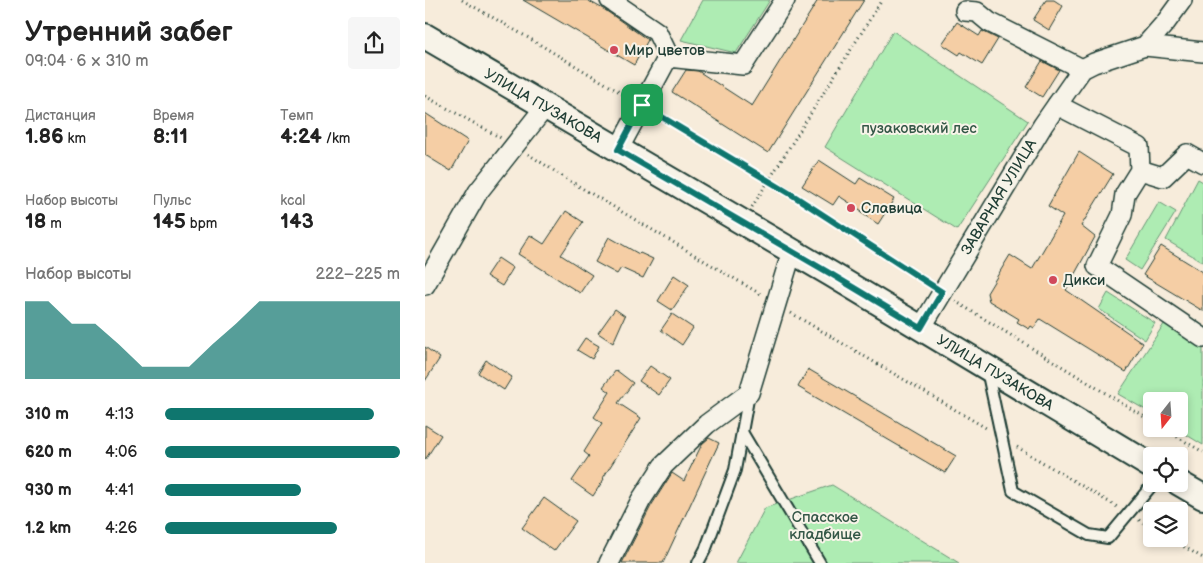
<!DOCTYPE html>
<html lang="ru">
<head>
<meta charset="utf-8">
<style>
  body { margin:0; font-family:"Balsamiq Sans",sans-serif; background:#f6f6f6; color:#222; height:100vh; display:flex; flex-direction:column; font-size:19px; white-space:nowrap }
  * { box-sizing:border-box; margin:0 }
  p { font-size:16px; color:#767676 }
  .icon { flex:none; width:28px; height:28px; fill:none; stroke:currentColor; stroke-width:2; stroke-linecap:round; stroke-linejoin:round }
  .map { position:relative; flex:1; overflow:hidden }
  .panel { display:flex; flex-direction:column; background:#fff; width:425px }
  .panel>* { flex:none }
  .needle { width:32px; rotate:197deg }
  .buttons { position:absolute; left:718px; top:392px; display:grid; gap:10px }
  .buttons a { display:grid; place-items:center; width:45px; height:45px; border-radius:5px; background:#fff; box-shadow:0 2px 8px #0003; font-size:25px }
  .pin { position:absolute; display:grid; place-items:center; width:42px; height:42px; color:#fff; margin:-21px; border-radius:10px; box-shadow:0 2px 8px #0006 }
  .round { display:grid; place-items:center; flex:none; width:52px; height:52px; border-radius:5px; background:#f6f6f6 }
  .summary { display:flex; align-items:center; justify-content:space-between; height:85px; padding:0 25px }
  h1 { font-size:28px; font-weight:700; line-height:38px }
  .metrics { display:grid; grid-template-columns:repeat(3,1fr); gap:8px; height:85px; padding:5px 25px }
  .metrics div { display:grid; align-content:center }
  .metrics b { font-size:21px; font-weight:700 }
  .metrics small { font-size:14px; font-weight:400 }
  .metrics p { font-size:14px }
  .chart { height:140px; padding:10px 25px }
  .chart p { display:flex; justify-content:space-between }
  .chart svg { width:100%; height:90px; margin-top:5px; fill:#0f766e; opacity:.7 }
  ul { padding:0 25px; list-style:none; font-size:16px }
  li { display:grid; grid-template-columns:80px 60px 1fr; align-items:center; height:38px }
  li i { height:12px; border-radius:6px; background:#0f766e }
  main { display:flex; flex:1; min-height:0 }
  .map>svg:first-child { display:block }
</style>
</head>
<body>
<main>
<section class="panel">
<div class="summary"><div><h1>Утренний забег</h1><p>09:04 · 6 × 310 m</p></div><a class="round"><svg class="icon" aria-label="share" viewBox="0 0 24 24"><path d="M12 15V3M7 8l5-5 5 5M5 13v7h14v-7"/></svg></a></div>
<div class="metrics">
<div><p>Дистанция</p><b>1.86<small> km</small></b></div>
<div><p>Время</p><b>8:11</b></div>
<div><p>Темп</p><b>4:24<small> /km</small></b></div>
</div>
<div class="metrics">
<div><p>Набор высоты</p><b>18<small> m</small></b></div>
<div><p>Пульс</p><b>145<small> bpm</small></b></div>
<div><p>kcal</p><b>143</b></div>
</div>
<div class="chart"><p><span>Набор высоты</span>222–225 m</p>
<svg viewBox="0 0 160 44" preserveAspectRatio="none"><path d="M0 44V6L10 6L20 17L30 17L40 27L50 38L60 38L70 38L80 27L90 17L100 6L110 6L120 6L130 6L140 6L150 6L160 6V44z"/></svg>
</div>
<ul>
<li><b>310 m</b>4:13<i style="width:89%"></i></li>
<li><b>620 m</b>4:06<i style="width:100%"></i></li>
<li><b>930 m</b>4:41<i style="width:58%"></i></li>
<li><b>1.2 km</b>4:26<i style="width:73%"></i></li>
</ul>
</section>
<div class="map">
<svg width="778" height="563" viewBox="0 0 778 563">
  <rect width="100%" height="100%" fill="#f7ecdb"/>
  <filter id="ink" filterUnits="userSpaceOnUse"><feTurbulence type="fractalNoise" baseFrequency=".02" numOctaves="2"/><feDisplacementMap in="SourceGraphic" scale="10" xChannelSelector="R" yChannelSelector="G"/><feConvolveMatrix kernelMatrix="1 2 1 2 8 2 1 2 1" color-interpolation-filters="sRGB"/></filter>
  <g filter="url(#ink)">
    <!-- green -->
    <g fill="#aeecb3" stroke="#669474">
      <path d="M278 0H345L311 53 256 40Z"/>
      <path d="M468 31 603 121 532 230 400 147Z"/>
      <path d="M773 179 778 182V262L741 240Z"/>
      <path d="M734 202 751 212 715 270 700 260Z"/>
      <path d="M683 293 730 323 720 340 674 309Z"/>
      <path d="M741 321 778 348V445L752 429H754V401H726V413L693 394Z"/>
      <path d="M407 485 534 563H311L340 508Z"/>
    </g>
    <!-- building -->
    <g fill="#f5cea5" stroke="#1f3d34">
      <path d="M98 0H162L180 10 223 40 209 65Z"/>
      <path d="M393 0H439L343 153 247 92 261 70 273 71 327 106Z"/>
      <path d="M621 0H629L638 6 624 30 608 20Z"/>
      <path d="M532 22 554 36 557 31 573 39 557 65 536 52 534 55 517 44Z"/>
      <path d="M617 61 634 70 617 97 601 87Z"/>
      <path d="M0 113 43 141 26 171 0 155Z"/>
      <path d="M654 152 688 174 656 226 670 237 641 290 718 343 701 372 615 319 609 328 606 326 604 329 592 322 594 319 564 301 562 293 585 255 607 269 638 216 623 206Z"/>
      <path d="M394 160 431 184 435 178 469 199 453 224 436 213 437 211 414 196 408 205 377 186Z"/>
      <path d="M141 211 158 222 136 255 167 275 155 293 93 254 105 235 119 244Z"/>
      <path d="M184 237 214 254 215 253 228 259 218 278 196 268 192 274 170 262Z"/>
      <path d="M736 246 778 272V311L718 275Z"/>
      <path d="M73 258 88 268 77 286 61 276Z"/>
      <path d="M249 275 264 285 247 310 233 301Z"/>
      <path d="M190 309 200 316 188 343 173 333Z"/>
      <path d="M247 314 268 328 257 345 236 330Z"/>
      <path d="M160 338 174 346 167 359 152 350Z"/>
      <path d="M0 347 15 358 0 381Z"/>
      <path d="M61 360 87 377 79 390 53 373Z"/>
      <path d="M225 366 245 380 234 395 214 381Z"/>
      <path d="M383 369 531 456 520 473 373 387Z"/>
      <path d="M191 370 208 383 193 403 216 418 178 478 179 479 168 496 147 481 164 456 159 452 177 423 169 417 185 392 178 387Z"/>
      <path d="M0 425 16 435 0 460Z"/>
      <path d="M284 438 294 443 238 563H197L226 506 247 473 259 481 277 444Z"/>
      <path d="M119 498 151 521 129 551 97 528Z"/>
    </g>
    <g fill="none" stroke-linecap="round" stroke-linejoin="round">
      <!-- service casing -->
      <g stroke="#1f3d34" stroke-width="14">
        <g id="service">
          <path d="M562 370 588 491 664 535 683 538 728 484"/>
          <path d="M317 432 395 563"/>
          <path d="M273 563 281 548 310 470 324 394"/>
        </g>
      </g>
      <!-- minor casing -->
      <g stroke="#1f3d34" stroke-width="22">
        <g id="minor">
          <path d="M185 0 232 32 244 57"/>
          <path d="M540 11 552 12 564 22 657 69"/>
          <path d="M720 46 778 52"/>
          <path d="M632 105 714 147 715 170 700 194 697 215 672 266 778 338"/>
          <path d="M193 150 243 57 318 65 360 0"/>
          <path d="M715 170 738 177 762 154 778 163"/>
          <path d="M0 285 53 192 120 107"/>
          <path d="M496 328 618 125 657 69 669 63 720 46 741 22 757 0"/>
          <path d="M184 563 216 500 238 466 282 424 324 393 367 251"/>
        </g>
      </g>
      <!-- tertiary casing -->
      <g stroke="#1f3d34" stroke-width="28">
        <g id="tertiary">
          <path d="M0 36 406 274 726 466"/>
          <path d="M754 483 778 497"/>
        </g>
      </g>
      <!-- path -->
      <g stroke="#1f3d34" stroke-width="3" stroke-dasharray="1 4" stroke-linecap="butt">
        <path d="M37 0 102 37 203 97"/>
        <path d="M0 96 76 138"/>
        <path d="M231 114 369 196 504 284"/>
        <path d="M103 154 145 181 337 295"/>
        <path d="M327 207 457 0"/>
        <path d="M530 301 726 421"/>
        <path d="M366 313 561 428"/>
        <path d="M739 429 778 452"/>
        <path d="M592 447 694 508"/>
        <path d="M714 520 726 527"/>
        <path d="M746 539 778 558"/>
      </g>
      <!-- service -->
      <use href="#service" stroke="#f7f3e8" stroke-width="10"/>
      <!-- minor -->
      <use href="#minor" stroke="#f7f3e8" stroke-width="19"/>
      <!-- tertiary -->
      <use href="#tertiary" stroke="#f7f3e8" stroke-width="24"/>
    </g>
  </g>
  <g fill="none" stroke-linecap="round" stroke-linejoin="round" filter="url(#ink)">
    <!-- route casing -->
    <g stroke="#fff" stroke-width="10">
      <path id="route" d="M217 105 369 196 517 292 496 328 406 274 193 150Z"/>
    </g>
    <!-- route -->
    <use href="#route" stroke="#0f766e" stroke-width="6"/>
  </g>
  <!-- markers -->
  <g fill="#d1495b" stroke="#f7f3e8" stroke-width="2">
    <circle cx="189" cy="50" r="5"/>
    <circle cx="426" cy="208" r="5"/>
    <circle cx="628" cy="280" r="5"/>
  </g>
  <g text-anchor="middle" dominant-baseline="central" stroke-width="4" stroke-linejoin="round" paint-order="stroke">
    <!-- poi labels -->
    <g font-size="15" fill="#1f3d34" stroke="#f7f3e8" text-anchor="start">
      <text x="199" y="50">Мир цветов</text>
      <text x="436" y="208">Славица</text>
      <text x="638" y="280">Дикси</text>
    </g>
    <!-- street labels -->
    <g font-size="15" fill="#1f3d34" stroke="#f7f3e8">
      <text transform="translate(118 106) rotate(30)">УЛИЦА ПУЗАКОВА</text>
      <text transform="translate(574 197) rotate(-59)">ЗАВАРНАЯ УЛИЦА</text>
      <text transform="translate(570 373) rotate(31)">УЛИЦА ПУЗАКОВА</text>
    </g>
    <!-- park labels -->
    <g font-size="15" fill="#345747" stroke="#f7f3e8">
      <text x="494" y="128">пузаковский лес</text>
      <text x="400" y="517">Спасское<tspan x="400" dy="17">кладбище</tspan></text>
    </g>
  </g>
</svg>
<div class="buttons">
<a><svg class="needle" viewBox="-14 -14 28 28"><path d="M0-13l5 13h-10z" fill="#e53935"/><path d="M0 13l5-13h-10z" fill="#767676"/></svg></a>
<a><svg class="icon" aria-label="locate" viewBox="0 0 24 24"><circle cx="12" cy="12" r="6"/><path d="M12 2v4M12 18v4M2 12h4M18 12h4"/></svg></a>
<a><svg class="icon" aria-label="layers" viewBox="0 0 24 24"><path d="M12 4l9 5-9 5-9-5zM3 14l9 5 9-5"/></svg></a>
</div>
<div class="pin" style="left:217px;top:105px;background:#1e9e55"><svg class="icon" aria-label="arrive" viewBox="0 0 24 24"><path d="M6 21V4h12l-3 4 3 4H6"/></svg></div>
</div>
</main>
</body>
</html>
